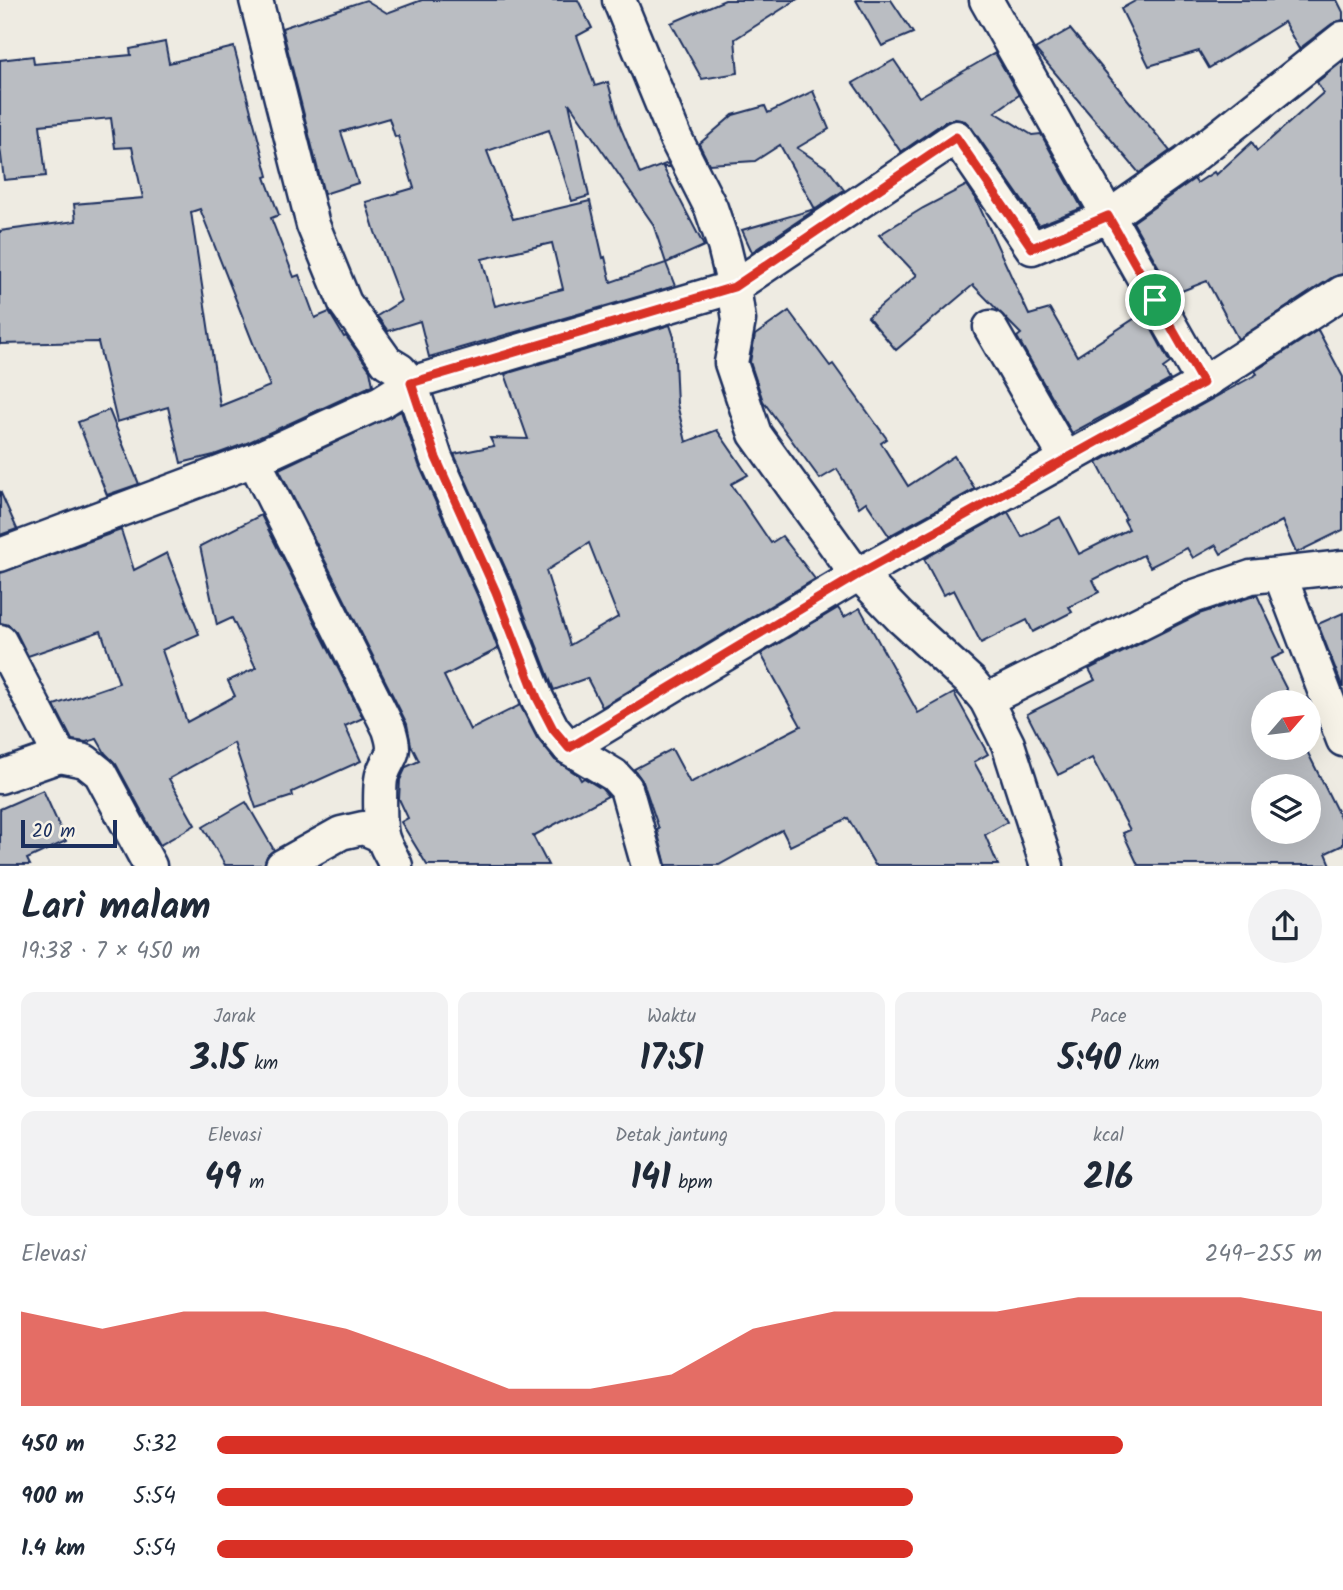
<!DOCTYPE html>
<html lang="id">
<head>
<meta charset="utf-8">
<style>
  body { margin:0; font-family:Kalam,sans-serif; background:#f2f2f3; color:#1f2937; height:100vh; display:flex; flex-direction:column; font-size:26px; white-space:nowrap }
  * { box-sizing:border-box; margin:0 }
  p { font-size:23px; color:#747a83 }
  .icon { flex:none; width:38px; height:38px; fill:none; stroke:currentColor; stroke-width:2; stroke-linecap:round; stroke-linejoin:round }
  .map { position:relative; height:866px; overflow:hidden }
  .sheet { display:flex; flex-direction:column; background:#fff; flex:1 }
  .sheet>* { flex:none }
  .needle { width:46px; rotate:62deg }
  .tools { position:absolute; left:1251px; top:690px; display:grid; gap:14px }
  .tools a { display:grid; place-items:center; width:70px; height:70px; border-radius:50%; background:#fff; box-shadow:0 7px 28px #0002; font-size:35px }
  .scale { position:absolute; left:21px; bottom:18px; width:96px; box-sizing:border-box; padding-left:7px; border:4px solid #1b2f5e; border-top:0; font-size:19px; line-height:24px; white-space:nowrap; color:#1b2f5e; -webkit-text-stroke:5px #f7f3e8; paint-order:stroke }
  .pin { position:absolute; display:grid; place-items:center; width:60px; height:60px; color:#fff; margin:-30px; border:4px solid #fff; border-radius:50%; box-shadow:0 2px 7px #0007 }
  .round { display:grid; place-items:center; flex:none; width:74px; height:74px; border-radius:37px; background:#f2f2f3 }
  .head { display:flex; align-items:center; justify-content:space-between; height:119px; padding:0 21px }
  h1 { font-size:38px; font-weight:700; line-height:52px }
  .stats { display:grid; grid-template-columns:repeat(3,1fr); gap:10px; height:119px; padding:7px 21px }
  .stats div { display:grid; align-content:center; border-radius:14px; background:#f2f2f3; text-align:center }
  .stats b { font-size:35px; font-weight:700 }
  .stats small { font-size:19px; font-weight:400 }
  .stats p { font-size:19px }
  .chart { height:196px; padding:14px 21px }
  .chart p { display:flex; justify-content:space-between }
  .chart svg { width:100%; height:126px; margin-top:7px; fill:#d93025; opacity:.7 }
  ul { padding:0 21px; list-style:none; font-size:23px }
  li { display:grid; grid-template-columns:112px 84px 1fr; align-items:center; height:52px }
  li i { height:18px; border-radius:9px; background:#d93025 }
  .map>svg:first-child { display:block }
</style>
</head>
<body>
<div class="map">
<svg width="1343" height="866" viewBox="0 0 1343 866">
  <rect width="100%" height="100%" fill="#eeebe2"/>
  <filter id="ink" filterUnits="userSpaceOnUse"><feTurbulence type="fractalNoise" baseFrequency=".0143" numOctaves="2"/><feDisplacementMap in="SourceGraphic" scale="14" xChannelSelector="R" yChannelSelector="G"/><feConvolveMatrix kernelMatrix="1 2 1 2 8 2 1 2 1" color-interpolation-filters="sRGB"/></filter>
  <g filter="url(#ink)">
    <!-- building -->
    <g fill="#babdc2" stroke="#1b2f5e" stroke-width="2" fill-rule="evenodd">
      <path d="M366 0 387 13 422 0H578L592 28 577 36 595 86 608 82 620 126 640 174 668 163 669 167H663L704 246 666 263 675 286 429 357 420 321 388 331 377 316 401 301 375 232 366 202 414 188 398 136 395 137 389 118 341 132 358 183 324 194 282 28ZM569 103 653 224 666 263 611 282 605 257 603 258 590 201 513 219 487 151 549 130 572 201 589 196ZM552 243 563 289 495 306 482 259Z"/>
      <path d="M725 0H796L735 39 738 73 702 79 671 23Z"/>
      <path d="M856 0H891L913 33 882 46Z"/>
      <path d="M1137 0H1337L1343 12V20L1332 24 1299 49 1284 22 1209 68 1199 51 1149 66 1121 9Z"/>
      <path d="M1070 29 1170 151 1139 173 1035 49Z"/>
      <path d="M165 42 169 63 234 47 268 176 265 177 279 215 271 218 294 277 299 275 315 318 329 312 344 337 346 336 370 370 373 385 247 443 214 455 181 463 168 407 117 422 98 342 0 344V231L76 221 74 204 143 198 132 147 115 148 111 118 40 125 46 176 4 180 0 147V60L33 56 34 64 131 55 130 49ZM200 209 270 386 220 406 191 212Z"/>
      <path d="M995 53 1019 95 995 112 1032 135 1041 134 1082 208 1039 225 971 127 965 121 955 119 946 121 901 152 853 83 894 60 919 97Z"/>
      <path d="M1343 61V274L1333 277 1238 339 1207 281 1174 294 1133 222 1194 179 1197 183 1214 172 1216 175 1252 142 1257 151 1323 93 1317 82Z"/>
      <path d="M813 91 829 129 797 148 827 168 844 190 752 252 742 230 815 209 780 145 755 161 709 164 699 144 733 115 765 106 768 113Z"/>
      <path d="M967 185 975 197 1029 315 1050 309 1077 356 1143 313 1170 363 1163 368 1170 380 1072 433 1017 337 1021 334 973 285 896 350 868 317 917 275 879 235 923 208Z"/>
      <path d="M789 311 830 366 833 364 887 439 881 443 908 486 954 456 975 489 889 536 866 502 859 507 837 469 820 479 763 401 750 362 755 335Z"/>
      <path d="M670 325 674 337 677 404 686 442 717 430 748 475 731 484 771 543 782 536 815 579 602 707 587 678 554 690 513 585 454 454 494 446 490 438 528 439 505 374ZM589 543 618 617 570 645 546 571Z"/>
      <path d="M1318 330 1343 377V530L1296 553 1282 521 1221 554 1216 545 1193 558 1187 548 1150 567 1143 555 1093 580 1099 592 1069 607 1072 612 1033 632 1027 620 981 643 954 590 943 595 924 559 1008 512 1022 537 1060 517 1079 554 1129 529 1124 520 1126 519 1097 463 1257 374 1255 371Z"/>
      <path d="M109 410 139 484 107 495 78 422Z"/>
      <path d="M401 411 419 465 479 599 498 649 444 676 470 730 520 705 537 738 555 760 578 775 581 780 584 778 602 789 608 796 533 836 548 865H427L401 822 408 818 399 799 400 780 406 767 419 761 411 745 407 724 279 469Z"/>
      <path d="M0 491 17 529 0 535Z"/>
      <path d="M261 515 363 718 345 726 361 761 292 792 293 796 256 808 234 743 169 779 195 825 160 845 116 764 105 753 97 739 86 742 72 740 54 705 119 683 101 631 28 656 16 632 9 625 0 623V573L121 530 134 570 167 553 199 634 162 650 187 722 235 696 228 681 256 668 232 618 217 625 200 546Z"/>
      <path d="M1257 595 1284 653 1271 659 1293 702H1264V747H1305L1343 823V845L1326 853 1331 865H1138L1123 833 1130 830 1092 758 1058 775 1027 714 1095 680 1089 669 1199 614ZM1264 786H1309V831H1264Z"/>
      <path d="M838 608 844 617 860 608 918 713 954 693 988 754 974 762 1007 822 985 835 998 865H875L848 818 790 846 782 830 719 865H666L657 830 659 829 643 782 634 769 672 749 690 783 801 726 761 654Z"/>
      <path d="M1343 613V688L1318 624Z"/>
      <path d="M43 790 66 841 27 859 30 865H0V809Z"/>
      <path d="M246 802 274 850 267 856 264 865H225L203 827Z"/>
    </g>
    <g fill="none" stroke-linecap="round" stroke-linejoin="round">
      <!-- minor casing -->
      <g stroke="#1b2f5e" stroke-width="37">
        <g id="minor">
          <path d="M256 0 313 225 345 303 387 362 400 370 411 383 436 458 496 592 537 698 553 729 569 748 614 775 626 788 648 866"/>
          <path d="M619 0 676 139 711 208 724 246 734 287 739 320 731 363 755 434 848 563 900 617 971 682 986 700 1008 744 1047 866"/>
          <path d="M986 0 1203 383"/>
          <path d="M990 327 1066 459"/>
          <path d="M254 460 389 729C398 757 390 752 382 775 379 783 380 826 382 835 384 845 392 856 396 866"/>
          <path d="M0 555 254 460 381 402 411 383 734 287 956 137 1032 248 1108 217 1185 163 1343 38"/>
          <path d="M1280 575 1343 740"/>
          <path d="M0 641 60 756 85 761 100 773 150 866"/>
          <path d="M986 700 1192 597 1251 577 1343 567"/>
          <path d="M569 748 859 574 1203 383 1343 292"/>
          <path d="M0 777 60 756"/>
          <path d="M282 866 341 833 363 828 382 836"/>
        </g>
      </g>
      <!-- minor -->
      <use href="#minor" stroke="#f7f3e8" stroke-width="32"/>
    </g>
  </g>
  <g fill="none" stroke-linecap="round" stroke-linejoin="round" filter="url(#ink)">
    <!-- route casing -->
    <g stroke="#fff" stroke-width="14">
      <path id="route" d="M956 137 1032 248 1108 216 1203 383 859 574 569 748 553 729 537 698 496 592 436 458 411 383 734 287Z"/>
    </g>
    <!-- route -->
    <use href="#route" stroke="#d93025" stroke-width="9"/>
  </g>
</svg>
<div class="tools">
<a><svg class="needle" viewBox="-14 -14 28 28"><path d="M0-13l5 13h-10z" fill="#e53935"/><path d="M0 13l5-13h-10z" fill="#747a83"/></svg></a>
<a><svg class="icon" aria-label="layers" viewBox="0 0 24 24"><path d="M12 4l9 5-9 5-9-5zM3 14l9 5 9-5"/></svg></a>
</div>
<div class="scale">20 m</div>
<div class="pin" style="left:1155px;top:300px;background:#1e9e55"><svg class="icon" aria-label="arrive" viewBox="0 0 24 24"><path d="M6 21V4h12l-3 4 3 4H6"/></svg></div>
</div>
<section class="sheet">
<div class="head"><div><h1>Lari malam</h1><p>19:38 · 7 × 450 m</p></div><a class="round"><svg class="icon" aria-label="share" viewBox="0 0 24 24"><path d="M12 15V3M7 8l5-5 5 5M5 13v7h14v-7"/></svg></a></div>
<div class="stats">
<div><p>Jarak</p><b>3.15<small> km</small></b></div>
<div><p>Waktu</p><b>17:51</b></div>
<div><p>Pace</p><b>5:40<small> /km</small></b></div>
</div>
<div class="stats">
<div><p>Elevasi</p><b>49<small> m</small></b></div>
<div><p>Detak jantung</p><b>141<small> bpm</small></b></div>
<div><p>kcal</p><b>216</b></div>
</div>
<div class="chart"><p><span>Elevasi</span>249–255 m</p>
<svg viewBox="0 0 160 44" preserveAspectRatio="none"><path d="M0 44V11L10 17L20 11L30 11L40 17L50 27L60 38L70 38L80 33L90 17L100 11L110 11L120 11L130 6L140 6L150 6L160 11V44z"/></svg>
</div>
<ul>
<li><b>450 m</b>5:32<i style="width:82%"></i></li>
<li><b>900 m</b>5:54<i style="width:63%"></i></li>
<li><b>1.4 km</b>5:54<i style="width:63%"></i></li>
</ul>
</section>
</body>
</html>
